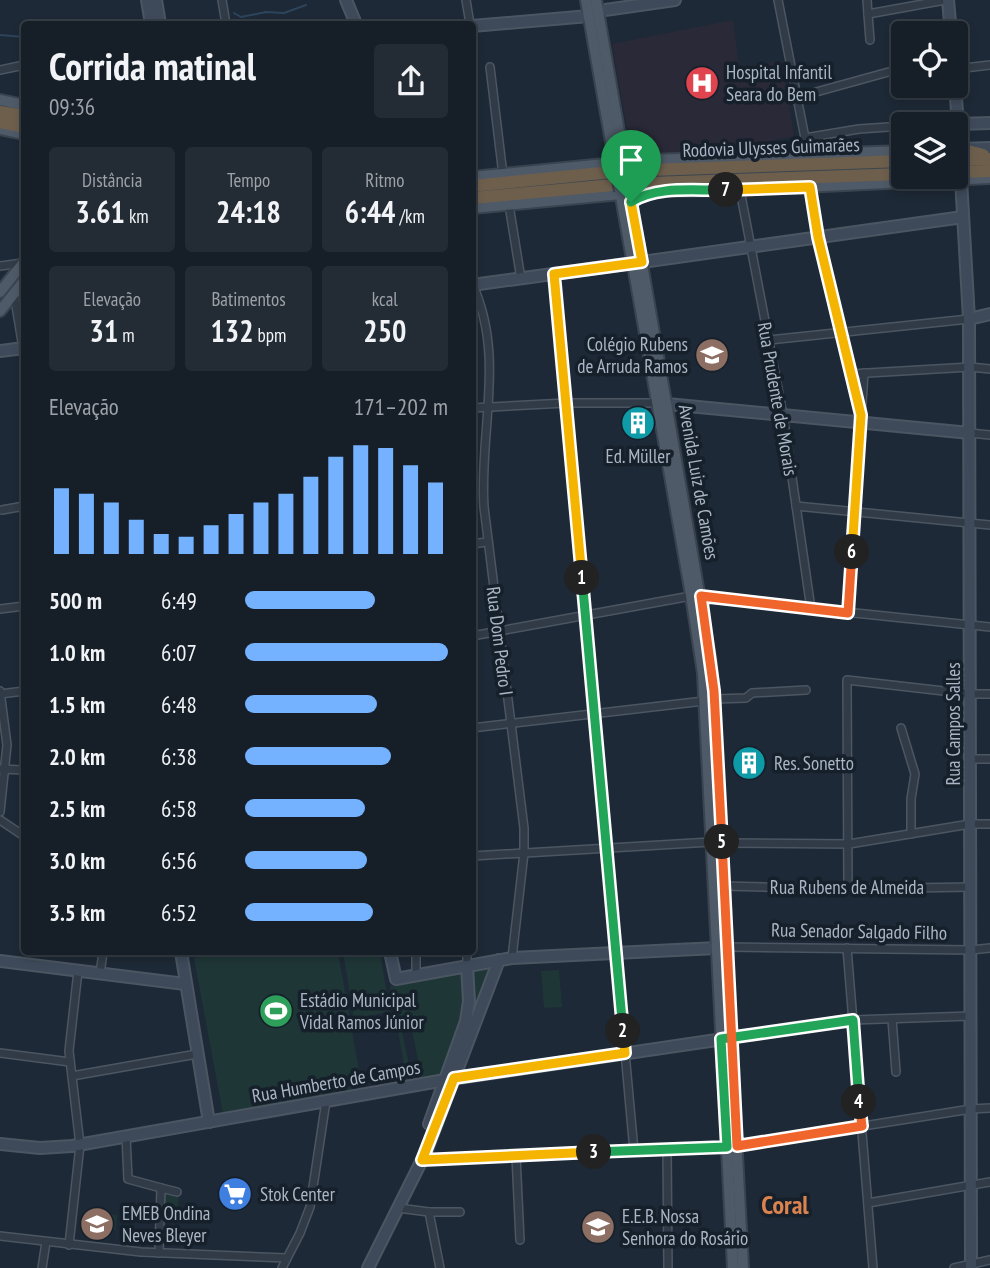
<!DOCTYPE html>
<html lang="pt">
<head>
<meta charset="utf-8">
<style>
  body { margin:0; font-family:"PT Sans Narrow",sans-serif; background:#232c34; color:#f1f3f6; height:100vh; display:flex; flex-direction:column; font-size:26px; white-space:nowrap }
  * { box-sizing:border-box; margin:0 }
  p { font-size:23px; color:#9ea2a8 }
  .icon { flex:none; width:38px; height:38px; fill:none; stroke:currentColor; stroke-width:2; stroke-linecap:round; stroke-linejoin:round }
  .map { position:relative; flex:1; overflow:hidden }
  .panel { position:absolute; left:21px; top:21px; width:455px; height:934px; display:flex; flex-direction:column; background:#161f28; border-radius:7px; box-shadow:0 4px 10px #0003,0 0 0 2px #353d45 }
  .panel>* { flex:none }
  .fabs { position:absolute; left:891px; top:21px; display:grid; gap:14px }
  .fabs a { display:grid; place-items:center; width:77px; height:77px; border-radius:7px; background:#161f28; box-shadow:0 4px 10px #0003,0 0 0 2px #353d45; font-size:35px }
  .pin { position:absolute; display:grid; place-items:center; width:60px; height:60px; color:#fff; margin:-72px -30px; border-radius:50% 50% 50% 0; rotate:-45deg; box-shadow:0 0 7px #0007 }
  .pin .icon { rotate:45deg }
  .km { position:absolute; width:35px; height:35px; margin:-18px; border-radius:50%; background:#222; color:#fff; font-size:19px; line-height:35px; text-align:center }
  .round { display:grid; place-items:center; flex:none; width:74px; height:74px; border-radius:7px; background:#232c34 }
  .head { display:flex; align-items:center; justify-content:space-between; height:119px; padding:0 28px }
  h1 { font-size:38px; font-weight:600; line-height:52px }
  .figures { display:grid; grid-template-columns:repeat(3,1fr); gap:10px; height:119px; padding:7px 28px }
  .figures div { display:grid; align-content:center; border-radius:7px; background:#232c34; text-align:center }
  .figures b { font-size:30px; font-weight:600 }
  .figures small { font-size:19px; font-weight:400 }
  .figures p { font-size:19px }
  .chart { height:196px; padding:14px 28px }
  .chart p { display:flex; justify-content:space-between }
  .chart svg { width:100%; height:126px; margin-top:7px; stroke:#74b2ff; stroke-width:6 }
  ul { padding:0 28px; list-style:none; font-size:23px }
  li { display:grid; grid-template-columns:112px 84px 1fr; align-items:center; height:52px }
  li i { height:18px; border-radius:9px; background:#74b2ff }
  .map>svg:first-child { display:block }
</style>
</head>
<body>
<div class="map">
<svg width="990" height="1268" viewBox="0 0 990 1268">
  <rect width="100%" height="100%" fill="#1d2936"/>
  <!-- medical -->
  <path fill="#2a2938" d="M733 20 739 67 782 61 794 136 700 156 645 158 631 152 612 44Z"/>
  <!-- green -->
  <g fill="#1f3637" fill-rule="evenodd">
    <path d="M230 952H338L362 1087 223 1114 194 958Z"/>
    <path d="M343 952H380L390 1012 354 1018Z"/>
    <path d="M488 967 490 970 452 1076 471 972 474 969Z"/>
    <path d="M463 970 462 1014 439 1077 407 1082 390 986ZM411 1025 421 1076 412 1079 401 1027Z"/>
    <path d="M559 970 562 1007 544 1008 541 971Z"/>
    <path d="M163 1191 179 1196 177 1213 163 1212Z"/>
    <path d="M96 1214 117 1215 116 1230 95 1229Z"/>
  </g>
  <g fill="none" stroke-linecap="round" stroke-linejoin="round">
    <!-- stream -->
    <g stroke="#2d445d" stroke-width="2">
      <path d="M234 13 241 17 266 12 284 13 306 5"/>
      <path d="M0 35 24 37"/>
    </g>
    <!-- street casing -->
    <g stroke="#4b5662" stroke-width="10">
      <g id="street">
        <path d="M222 0 226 24"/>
        <path d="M466 0 470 24"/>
        <path d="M778 0 805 138 859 129 903 126"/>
        <path d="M867 0 868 14 945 0"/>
        <path d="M868 14 870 40"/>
        <path d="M490 67 503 175"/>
        <path d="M956 69 990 65"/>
        <path d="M0 70 24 65"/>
        <path d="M798 97 903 68"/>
        <path d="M940 124H958"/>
        <path d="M810 187 818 237 859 407"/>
        <path d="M740 190 783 415 811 609"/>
        <path d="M509 205 521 279"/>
        <path d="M0 266 23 263"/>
        <path d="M554 274 634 1151"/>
        <path d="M472 283C506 357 479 430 484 507L524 828V853L512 958"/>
        <path d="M14 294 24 354"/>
        <path d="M769 340 969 319"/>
        <path d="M851 374 970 367 990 369"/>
        <path d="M472 408 566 403H657"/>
        <path d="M970 433 990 435"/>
        <path d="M796 506 990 525"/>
        <path d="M2 510 24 506"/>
        <path d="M472 544 487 542"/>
        <path d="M0 609 24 606"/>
        <path d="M848 613 864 373"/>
        <path d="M472 636 691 596 990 627"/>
        <path d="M0 691 7 745 0 812"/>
        <path d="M0 694 24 691"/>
        <path d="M715 699 746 698 752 693 806 690"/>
        <path d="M472 728 704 701"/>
        <path d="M901 728 915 774 911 799V834"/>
        <path d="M970 759H990"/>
        <path d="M0 769 24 770"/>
        <path d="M0 820 24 836"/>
        <path d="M722 843 849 844 970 824H990"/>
        <path d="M472 856 711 842"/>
        <path d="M724 886 848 889 971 887"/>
        <path d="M848 889 847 680 970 694H990"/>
        <path d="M727 947 971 950 990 948"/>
        <path d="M847 948 873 1268"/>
        <path d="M416 952V975"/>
        <path d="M467 952V966"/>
        <path d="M100 974 103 952"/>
        <path d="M892 1019 896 1072"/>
        <path d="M732 1037 853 1020 971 1016"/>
        <path d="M0 1053 70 1062"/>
        <path d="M72 1076 197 1054"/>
        <path d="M126 1136 128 1179 161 1188 159 1253"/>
        <path d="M737 1146 971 1109 990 1108"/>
        <path d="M667 1149 668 1268"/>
        <path d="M516 1156 520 1240"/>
        <path d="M422 1160 727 1147"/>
        <path d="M161 1188 177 1192"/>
        <path d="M868 1203 990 1182"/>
        <path d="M398 1208 429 1212H460"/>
        <path d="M429 1212 440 1268"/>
        <path d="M0 1236 141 1252 287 1258"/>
        <path d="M69 1245 80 1145 69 1051 78 971"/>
        <path d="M42 1268 46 1242"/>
        <path d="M282 1268 300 1233 310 1207 326 1101"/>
        <path d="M954 1268 990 1260"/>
      </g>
    </g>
    <!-- secondary casing -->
    <g stroke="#4b5662" stroke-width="14">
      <g id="secondary">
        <path d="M147 0 151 24"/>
        <path d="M156 0 160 24"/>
        <path d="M346 0 356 24"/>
        <path d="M948 0 951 33"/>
        <path d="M598 11 675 0"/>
        <path d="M472 26 589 16"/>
        <path d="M955 86 960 149 990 148"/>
        <path d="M958 124 990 123"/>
        <path d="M961 179 969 319 971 1268"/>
        <path d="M642 262 963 217"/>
        <path d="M472 285 633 263"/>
        <path d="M969 319 990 314"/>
        <path d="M0 351 24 348"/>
        <path d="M667 404 970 433"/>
        <path d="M181 952 209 1122"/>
        <path d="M390 952 396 979 512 958 717 948"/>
        <path d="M0 961 185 984"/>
        <path d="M429 1124 466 1021 469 1001 467 966"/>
        <path d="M0 1144 40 1148 72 1146 445 1080 730 1038"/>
        <path d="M368 1268 426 1152 499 960"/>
      </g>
    </g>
    <!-- primary casing -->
    <g stroke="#3a4450" stroke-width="14">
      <g id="primary">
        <path d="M586 0 615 164"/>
        <path d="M596 0 624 160"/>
        <path d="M0 100 24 105"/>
        <path d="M0 129 24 134"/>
        <path d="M623 154 639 160H651L903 151"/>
        <path d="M472 177 605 164 614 156"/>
        <path d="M629 189 711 663 743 1268"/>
        <path d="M620 191 690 589 703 673 733 1268"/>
        <path d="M631 202 642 195 659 191 740 190 990 178"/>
        <path d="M472 208 621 194"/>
        <path d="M0 292 24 262"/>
        <path d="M0 311 24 281"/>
      </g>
    </g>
    <!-- highway casing -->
    <g stroke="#3b4651" stroke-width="16">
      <g id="highway">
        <path d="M0 112 24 116"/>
        <path d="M0 122 24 127"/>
        <path d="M960 149 983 155"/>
        <path d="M956 160 990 159"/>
        <path d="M956 172 990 171"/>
        <path d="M912 177 935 181"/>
        <path d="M472 186 622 171 903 161"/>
        <path d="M472 198 623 184 903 174"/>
      </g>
    </g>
    <!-- street -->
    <use href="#street" stroke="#303b47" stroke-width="7"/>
    <!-- secondary -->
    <use href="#secondary" stroke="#3e4a5a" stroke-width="10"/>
    <!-- primary -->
    <use href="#primary" stroke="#4e5a67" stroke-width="10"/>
    <!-- highway -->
    <use href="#highway" stroke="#6e5f4d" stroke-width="12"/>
    <!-- primary-bridge casing -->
    <g stroke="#3a4450" stroke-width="14" stroke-linecap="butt">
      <g id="primary-bridge">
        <path d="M625 163 629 189"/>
        <path d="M615 164 620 191"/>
      </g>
    </g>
    <!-- primary-bridge -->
    <use href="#primary-bridge" stroke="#4e5a67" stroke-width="10"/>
  </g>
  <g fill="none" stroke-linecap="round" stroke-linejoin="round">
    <!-- split-1 casing -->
    <g stroke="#fff" stroke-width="14">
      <path id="split-1" d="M582 578 554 274 642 262 631 202"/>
    </g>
    <!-- split-2 casing -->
    <g stroke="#fff" stroke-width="14">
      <path id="split-2" d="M582 578 623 1031"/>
    </g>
    <!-- split-3 casing -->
    <g stroke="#fff" stroke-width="14">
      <path id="split-3" d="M594 1152 422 1160 454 1078 625 1053 623 1031"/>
    </g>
    <!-- split-4 casing -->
    <g stroke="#fff" stroke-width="14">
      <path id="split-4" d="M594 1152 727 1147 721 1039 853 1020 859 1102"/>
    </g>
    <!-- split-5 casing -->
    <g stroke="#fff" stroke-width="14">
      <path id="split-5" d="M722 842 737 1146 862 1126 859 1102"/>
    </g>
    <!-- split-6 casing -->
    <g stroke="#fff" stroke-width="14">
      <path id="split-6" d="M722 842 714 691 701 596 848 613 852 552"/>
    </g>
    <!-- split-7 casing -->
    <g stroke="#fff" stroke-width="14">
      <path id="split-7" d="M726 190 810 187 818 237 861 415 852 552"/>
    </g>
    <!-- split-8 casing -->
    <g stroke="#fff" stroke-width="14">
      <path id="split-8" d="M631 202C658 185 696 191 726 190"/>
    </g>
    <!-- split-1 -->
    <use href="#split-1" stroke="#f5b400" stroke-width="9"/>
    <!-- split-2 -->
    <use href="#split-2" stroke="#22a559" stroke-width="9"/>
    <!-- split-3 -->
    <use href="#split-3" stroke="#f5b400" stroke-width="9"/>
    <!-- split-4 -->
    <use href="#split-4" stroke="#22a559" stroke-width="9"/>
    <!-- split-5 -->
    <use href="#split-5" stroke="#f0652b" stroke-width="9"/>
    <!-- split-6 -->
    <use href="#split-6" stroke="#f0652b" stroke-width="9"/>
    <!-- split-7 -->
    <use href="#split-7" stroke="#f5b400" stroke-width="9"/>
    <!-- split-8 -->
    <use href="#split-8" stroke="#22a559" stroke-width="9"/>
  </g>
  <!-- icons -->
  <defs>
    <g id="hospital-disc" transform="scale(1.75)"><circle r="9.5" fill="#e0444e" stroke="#16202b"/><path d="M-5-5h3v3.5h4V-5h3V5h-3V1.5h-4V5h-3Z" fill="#fff"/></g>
    <g id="school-disc" transform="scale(1.75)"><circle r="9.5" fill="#8d6e63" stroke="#16202b"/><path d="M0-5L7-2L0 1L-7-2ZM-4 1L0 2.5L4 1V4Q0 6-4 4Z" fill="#fff"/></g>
    <g id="building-disc" transform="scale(1.75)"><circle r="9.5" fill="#0f9aa8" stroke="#16202b"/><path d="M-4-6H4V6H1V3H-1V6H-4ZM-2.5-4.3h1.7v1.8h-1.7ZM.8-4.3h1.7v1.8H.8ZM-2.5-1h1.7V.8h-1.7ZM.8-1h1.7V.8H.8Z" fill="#fff"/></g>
    <g id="stadium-disc" transform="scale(1.75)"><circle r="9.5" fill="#2e9e5b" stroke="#16202b"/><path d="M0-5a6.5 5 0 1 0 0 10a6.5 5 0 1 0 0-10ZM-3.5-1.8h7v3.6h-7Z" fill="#fff"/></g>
    <g id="supermarket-disc" transform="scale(1.75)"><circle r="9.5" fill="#3f7fe0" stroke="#16202b"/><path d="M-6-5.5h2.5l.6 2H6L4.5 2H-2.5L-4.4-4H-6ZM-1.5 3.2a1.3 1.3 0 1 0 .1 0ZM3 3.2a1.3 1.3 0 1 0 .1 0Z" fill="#fff"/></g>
  </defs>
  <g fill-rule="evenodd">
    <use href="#hospital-disc" x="702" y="83"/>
    <use href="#school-disc" x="712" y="355"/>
    <use href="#building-disc" x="638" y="423"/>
    <use href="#building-disc" x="749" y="763"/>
    <use href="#stadium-disc" x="276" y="1011"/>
    <use href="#supermarket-disc" x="235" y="1194"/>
    <use href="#school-disc" x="97" y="1224"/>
    <use href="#school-disc" x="598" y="1227"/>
  </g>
  <g text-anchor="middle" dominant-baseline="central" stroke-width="7" stroke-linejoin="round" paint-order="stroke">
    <!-- poi labels -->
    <g font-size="19" fill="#aab6c5" stroke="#16202b" text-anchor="start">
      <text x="726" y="72">Hospital Infantil<tspan x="726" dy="22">Seara do Bem</tspan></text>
      <text x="688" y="344" text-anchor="end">Colégio Rubens<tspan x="688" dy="22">de Arruda Ramos</tspan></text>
      <text x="638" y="456" text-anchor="middle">Ed. Müller</text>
      <text x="774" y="763">Res. Sonetto</text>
      <text x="300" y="1000">Estádio Municipal<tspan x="300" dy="22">Vidal Ramos Júnior</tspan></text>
      <text x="260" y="1194">Stok Center</text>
      <text x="122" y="1213">EMEB Ondina<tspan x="122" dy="22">Neves Bleyer</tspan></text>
      <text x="622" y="1216">E.E.B. Nossa<tspan x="622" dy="22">Senhora do Rosário</tspan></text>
    </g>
    <!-- street labels -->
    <g font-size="19" fill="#aab6c5" stroke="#16202b">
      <text transform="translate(771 147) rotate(-2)">Rodovia Ulysses Guimarães</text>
      <text transform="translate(778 399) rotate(80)">Rua Prudente de Morais</text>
      <text transform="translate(699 482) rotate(80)">Avenida Luiz de Camões</text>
      <text transform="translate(500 641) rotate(83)">Rua Dom Pedro I</text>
      <text transform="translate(953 724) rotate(-90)">Rua Campos Salles</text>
      <text x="847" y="887">Rua Rubens de Almeida</text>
      <text transform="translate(859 931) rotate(1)">Rua Senador Salgado Filho</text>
      <text transform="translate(336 1081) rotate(-10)">Rua Humberto de Campos</text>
    </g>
    <!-- district labels -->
    <g font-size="26" font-weight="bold" fill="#db834e" stroke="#16202b">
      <text x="785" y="1204">Coral</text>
    </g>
  </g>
</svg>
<div class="fabs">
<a><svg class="icon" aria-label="locate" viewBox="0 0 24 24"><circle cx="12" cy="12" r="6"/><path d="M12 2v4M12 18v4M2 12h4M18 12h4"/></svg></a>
<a><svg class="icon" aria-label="layers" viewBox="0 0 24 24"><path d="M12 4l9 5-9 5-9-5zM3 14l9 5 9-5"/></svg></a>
</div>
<div class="pin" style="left:631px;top:202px;background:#1e9e55"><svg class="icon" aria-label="arrive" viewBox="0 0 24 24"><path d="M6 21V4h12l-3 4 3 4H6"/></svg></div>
<b class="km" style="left:582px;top:578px">1</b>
<b class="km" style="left:623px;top:1031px">2</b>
<b class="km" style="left:594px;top:1152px">3</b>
<b class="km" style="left:859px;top:1102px">4</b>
<b class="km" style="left:722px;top:842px">5</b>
<b class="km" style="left:852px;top:552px">6</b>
<b class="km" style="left:726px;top:190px">7</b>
<section class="panel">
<div class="head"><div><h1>Corrida matinal</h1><p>09:36</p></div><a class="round"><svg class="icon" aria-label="share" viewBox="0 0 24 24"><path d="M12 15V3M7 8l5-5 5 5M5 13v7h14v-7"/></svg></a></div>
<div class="figures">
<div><p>Distância</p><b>3.61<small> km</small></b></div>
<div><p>Tempo</p><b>24:18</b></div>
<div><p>Ritmo</p><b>6:44<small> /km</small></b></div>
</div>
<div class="figures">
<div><p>Elevação</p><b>31<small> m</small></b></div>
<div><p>Batimentos</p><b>132<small> bpm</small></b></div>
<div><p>kcal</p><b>250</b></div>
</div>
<div class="chart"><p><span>Elevação</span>171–202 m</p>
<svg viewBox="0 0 160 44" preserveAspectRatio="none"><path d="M5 44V21M15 44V23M25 44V26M35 44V32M45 44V37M55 44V38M65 44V34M75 44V30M85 44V26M95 44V23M105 44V17M115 44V10M125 44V6M135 44V7M145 44V13M155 44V19"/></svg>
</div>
<ul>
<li><b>500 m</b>6:49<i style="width:64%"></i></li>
<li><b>1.0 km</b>6:07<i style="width:100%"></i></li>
<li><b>1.5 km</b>6:48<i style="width:65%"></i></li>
<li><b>2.0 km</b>6:38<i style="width:72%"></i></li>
<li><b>2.5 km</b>6:58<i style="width:59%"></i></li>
<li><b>3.0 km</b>6:56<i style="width:60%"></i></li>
<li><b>3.5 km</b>6:52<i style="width:63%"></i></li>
</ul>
</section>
</div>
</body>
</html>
